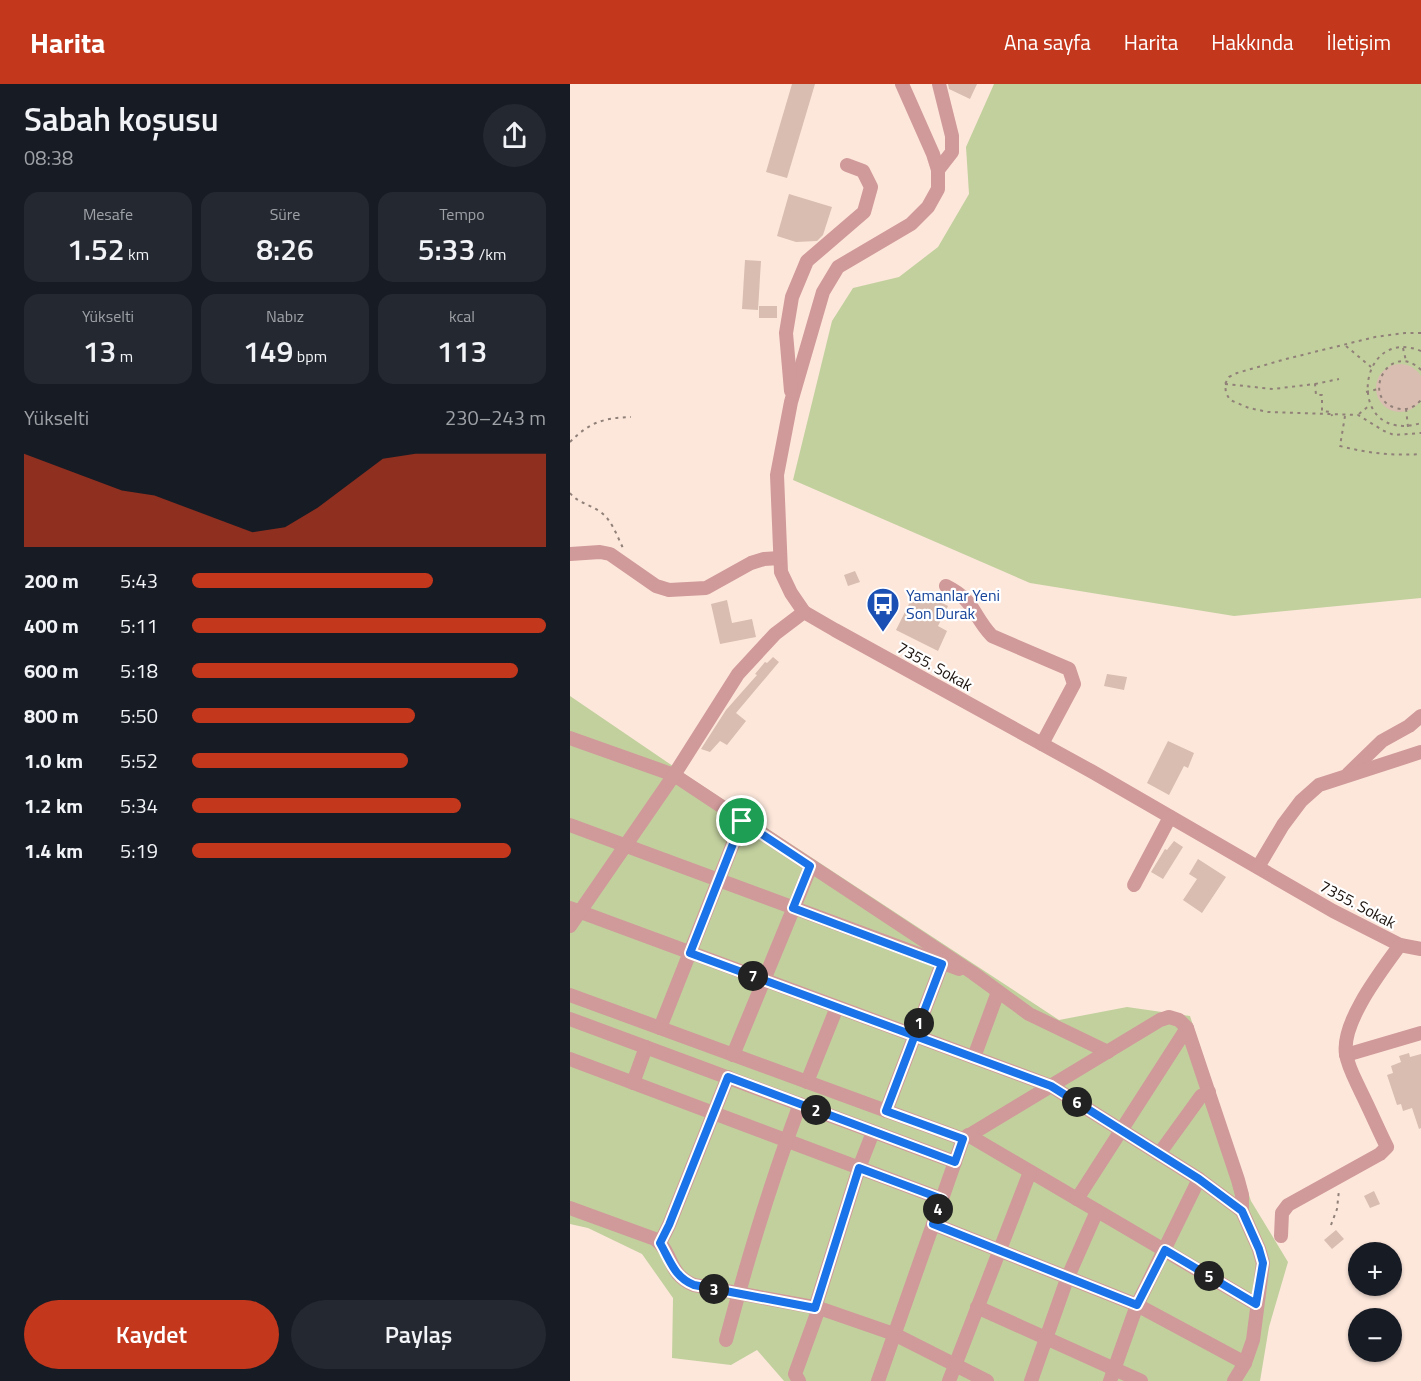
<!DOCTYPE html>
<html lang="tr">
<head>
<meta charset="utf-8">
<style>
  body { margin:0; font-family:"Titillium Web",sans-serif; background:#242831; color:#f1f3f6; height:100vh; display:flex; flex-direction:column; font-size:22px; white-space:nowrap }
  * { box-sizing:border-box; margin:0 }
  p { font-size:20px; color:#9ea1a6 }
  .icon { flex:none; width:33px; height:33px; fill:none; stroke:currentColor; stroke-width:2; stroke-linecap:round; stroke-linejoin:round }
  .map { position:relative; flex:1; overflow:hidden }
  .sheet { display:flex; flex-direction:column; background:#171b24; width:570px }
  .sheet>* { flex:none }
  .buttons { position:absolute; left:778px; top:1158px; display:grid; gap:12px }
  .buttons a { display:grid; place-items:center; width:54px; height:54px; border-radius:50%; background:#171b24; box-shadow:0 2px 4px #0004; font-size:30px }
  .pin { position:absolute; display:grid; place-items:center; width:51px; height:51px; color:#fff; margin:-26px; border:3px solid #fff; border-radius:50%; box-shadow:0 2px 6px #0007 }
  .km { position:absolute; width:30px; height:30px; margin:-15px; border-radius:50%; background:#222; color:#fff; font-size:16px; line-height:30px; text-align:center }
  .round { display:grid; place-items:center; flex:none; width:63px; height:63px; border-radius:32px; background:#242831 }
  .overview { display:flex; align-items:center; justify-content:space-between; height:102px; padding:0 24px }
  h1 { font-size:33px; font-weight:600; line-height:45px }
  .stats { display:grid; grid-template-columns:repeat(3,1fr); gap:9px; height:102px; padding:6px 24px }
  .stats div { display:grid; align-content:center; border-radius:15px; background:#242831; text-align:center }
  .stats b { font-size:30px; font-weight:600 }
  .stats small { font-size:16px; font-weight:400 }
  .stats p { font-size:16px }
  .chart { height:168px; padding:12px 24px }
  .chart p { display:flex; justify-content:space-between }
  .chart svg { width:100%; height:108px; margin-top:6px; fill:#c3381d; opacity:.7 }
  .button { display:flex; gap:12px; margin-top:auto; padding:12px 24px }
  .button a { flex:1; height:69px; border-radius:36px; background:#c3381d; color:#fff; font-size:24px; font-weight:600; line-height:69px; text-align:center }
  .button a+a { background:#242831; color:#f1f3f6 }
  ul { padding:0 24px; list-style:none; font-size:20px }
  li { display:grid; grid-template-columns:96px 72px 1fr; align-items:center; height:45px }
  li i { height:15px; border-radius:8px; background:#c3381d }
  header { display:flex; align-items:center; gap:36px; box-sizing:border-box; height:84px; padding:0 30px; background:#c3381d; color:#fff }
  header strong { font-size:28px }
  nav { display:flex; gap:33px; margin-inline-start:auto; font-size:21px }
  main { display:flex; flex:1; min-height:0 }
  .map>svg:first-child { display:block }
</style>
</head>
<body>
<header>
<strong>Harita</strong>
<nav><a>Ana sayfa</a><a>Harita</a><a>Hakkında</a><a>İletişim</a></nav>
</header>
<main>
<section class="sheet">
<div class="overview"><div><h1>Sabah koşusu</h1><p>08:38</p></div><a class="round"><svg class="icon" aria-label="share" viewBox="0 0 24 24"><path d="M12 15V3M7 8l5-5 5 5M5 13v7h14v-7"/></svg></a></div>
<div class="stats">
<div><p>Mesafe</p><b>1.52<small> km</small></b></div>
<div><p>Süre</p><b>8:26</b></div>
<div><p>Tempo</p><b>5:33<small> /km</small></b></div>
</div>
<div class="stats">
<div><p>Yükselti</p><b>13<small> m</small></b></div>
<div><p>Nabız</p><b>149<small> bpm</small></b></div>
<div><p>kcal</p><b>113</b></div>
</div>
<div class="chart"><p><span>Yükselti</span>230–243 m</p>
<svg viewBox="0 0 160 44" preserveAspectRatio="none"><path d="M0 44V6L10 11L20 16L30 21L40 23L50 28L60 33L70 38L80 36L90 28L100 18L110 8L120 6L130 6L140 6L150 6L160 6V44z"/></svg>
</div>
<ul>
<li><b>200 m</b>5:43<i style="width:68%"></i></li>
<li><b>400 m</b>5:11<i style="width:100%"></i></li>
<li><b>600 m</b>5:18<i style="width:92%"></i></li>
<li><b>800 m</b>5:50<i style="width:63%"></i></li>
<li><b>1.0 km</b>5:52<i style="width:61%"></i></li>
<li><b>1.2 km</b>5:34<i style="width:76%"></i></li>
<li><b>1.4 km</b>5:19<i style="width:90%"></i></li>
</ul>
<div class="button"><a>Kaydet</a><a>Paylaş</a></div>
</section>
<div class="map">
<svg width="851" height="1297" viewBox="0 0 851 1297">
  <rect width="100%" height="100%" fill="#fde7db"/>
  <!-- green -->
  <g fill="#c2d09e">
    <path d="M424 0H851V514L664 532 460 499 223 396 262 237 283 204 329 193 368 163 399 110 396 63Z"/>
    <path d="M0 612 119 693 489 936 557 923 620 932 681 1117 718 1178 699 1243 690 1297H214L187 1266 161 1281 102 1274 103 1214 72 1170 18 1144 0 1140Z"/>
  </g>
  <!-- building -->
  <g fill="#d8bdb0">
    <path d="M222 0H245L217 94 196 88Z"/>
    <path d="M378 0H407L400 15 379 5Z"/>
    <path d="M219 110 262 123 253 151 247 157 226 158 207 152Z"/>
    <path d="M175 176 191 177 188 226 172 225Z"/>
    <rect x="189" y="222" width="18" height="12"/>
    <circle cx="830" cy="304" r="24"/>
    <path d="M285 487 290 498 278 502 274 491Z"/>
    <path d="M346 506 378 522 368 542 377 547 368 567 326 546Z"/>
    <path d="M157 516 162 539 182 535 186 553 150 560 141 520Z"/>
    <path d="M203 573 209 578 166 629 176 637 157 661 150 657 140 668 131 665 156 626 187 591 185 590 195 578 197 579Z"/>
    <path d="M537 590 557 593 554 606 534 602Z"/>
    <path d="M598 657 624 669 618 684 614 682 599 711 577 699Z"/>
    <path d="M604 757 613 763 593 795 581 788 595 765 597 766Z"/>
    <path d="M628 775 656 793 632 829 613 816 627 795 619 790Z"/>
    <path d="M839 969 840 973 851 970V1044L849 1045 842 1024 833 1027 831 1020 827 1021 817 991 823 989 821 982 831 978 829 972Z"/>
    <path d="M804 1107 810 1120 800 1124 794 1112Z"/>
    <path d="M766 1146 774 1155 762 1165 754 1156Z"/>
  </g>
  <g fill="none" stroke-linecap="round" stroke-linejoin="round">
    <!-- path -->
    <g stroke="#908078" stroke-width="2" stroke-dasharray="3 4.5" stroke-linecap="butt">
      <path d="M851 249H835L805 253 716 275 667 289 659 293 655 300 656 309 660 316 679 324 698 328 788 331 814 347 824 351 851 349"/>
      <path d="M776 262 801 283"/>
      <path d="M833 264 836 277"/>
      <path d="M851 267C785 240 775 362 851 339"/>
      <path d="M851 286C820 255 789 314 826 324 836 327 844 324 851 316"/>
      <path d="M655 300 703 305 745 300 746 311H752V327L761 328 762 332"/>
      <path d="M745 300 769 295"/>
      <path d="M796 308 808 305"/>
      <path d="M836 325 838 343"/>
      <path d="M789 330 800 321"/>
      <path d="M775 332 770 362C797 369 823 372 851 370"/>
      <path d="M0 358C20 338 33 334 61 333"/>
      <path d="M0 409C8 419 19 420 29 427 41 434 47 452 53 464"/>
      <path d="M761 1141 767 1125 769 1106"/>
    </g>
    <!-- minor -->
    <g stroke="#d0999a" stroke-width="14">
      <path d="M332 0 363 70 368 86V105L358 123 341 140 268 183 253 208 221 318 207 391 211 488 221 509 234 528 265 546 521 687 763 827 830 861 851 865"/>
      <path d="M368 86 382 68V52L369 0"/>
      <path d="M221 307 216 249 222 213 237 177 294 128 301 103 293 87 277 81"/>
      <path d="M0 470 30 468 40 470 86 502 99 506 136 504 181 479 194 475 210 474"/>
      <path d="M376 502C406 517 402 531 422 552L499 585 504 600 472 660"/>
      <path d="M0 654 104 691 403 889 459 930 538 968"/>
      <path d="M778 690 812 657 839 642 851 632"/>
      <path d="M0 741 389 885"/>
      <path d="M688 783 713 741 731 717 749 701 851 668"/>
      <path d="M564 801 600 733"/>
      <path d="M0 824 481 1002 629 1095 672 1127"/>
      <path d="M0 842 104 691 168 590 205 550 234 528"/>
      <path d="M0 911 393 1055 590 936 599 933 609 936 617 944 668 1096 672 1111V1127L689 1165 693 1179 683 1256 675 1279 664 1297"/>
      <path d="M0 935 385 1078"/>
      <path d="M90 944 172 737"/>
      <path d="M163 971 241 782"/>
      <path d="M776 971 851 949"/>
      <path d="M404 973 428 908"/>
      <path d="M0 975 372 1115"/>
      <path d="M237 998 267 923"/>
      <path d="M63 999 76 963"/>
      <path d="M316 1027 372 880"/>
      <path d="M398 1051 686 1220"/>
      <path d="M589 1070 631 1012 639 1008"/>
      <path d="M507 1115 617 944"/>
      <path d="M0 1124 85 1155C104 1169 97 1190 124 1201L249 1224 324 1250 417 1297"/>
      <path d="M363 1140 567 1221 675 1279"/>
      <path d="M711 1152 712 1129 718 1121 810 1070 817 1063C808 1045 800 1026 791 1008 786 997 778 983 776 970 771 938 812 886 830 861"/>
      <path d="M90 1159 99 1141 158 993"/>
      <path d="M407 1223 571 1297"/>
      <path d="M245 1224 289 1084 303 1048"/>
      <path d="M156 1256C177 1177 201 1097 230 1020"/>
      <path d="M229 1297 225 1290 249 1224"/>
      <path d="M308 1297 393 1055"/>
      <path d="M379 1297 460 1088"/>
      <path d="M461 1297 497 1195 527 1127"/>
      <path d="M540 1297 567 1221 629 1095"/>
    </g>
  </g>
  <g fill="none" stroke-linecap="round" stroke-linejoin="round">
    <!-- route casing -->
    <g stroke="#fff" stroke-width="12">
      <path id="route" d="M172 737 240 782 223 824 372 880 316 1027 393 1055 385 1078 158 993 99 1141 90 1159C100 1176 104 1193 124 1201L245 1224 289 1084 372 1115 363 1140 567 1221 595 1166 686 1220 693 1179 689 1165 672 1127 629 1095 481 1002 120 869 172 737"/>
    </g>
    <!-- route -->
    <use href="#route" stroke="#1a73e8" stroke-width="8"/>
  </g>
  <!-- icons -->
  <defs>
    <g id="bus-pin" transform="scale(1.725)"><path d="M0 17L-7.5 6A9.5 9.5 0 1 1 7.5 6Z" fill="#1a4fb4" stroke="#fff"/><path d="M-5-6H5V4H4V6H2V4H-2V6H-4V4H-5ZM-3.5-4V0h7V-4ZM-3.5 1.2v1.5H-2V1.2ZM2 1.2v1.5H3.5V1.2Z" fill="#fff"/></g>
  </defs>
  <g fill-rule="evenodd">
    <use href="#bus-pin" x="313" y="520"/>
  </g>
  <g text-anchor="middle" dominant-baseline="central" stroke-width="4.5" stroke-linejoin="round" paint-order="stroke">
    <!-- transit labels -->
    <g font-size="16" fill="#164399" stroke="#fff" text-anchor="start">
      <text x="336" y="511">Yamanlar Yeni<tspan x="336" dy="18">Son Durak</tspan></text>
    </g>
    <!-- street labels -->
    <g font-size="16" fill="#1b120d" stroke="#fff">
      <text transform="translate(365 582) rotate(29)">7355. Sokak</text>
      <text transform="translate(788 820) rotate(28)">7355. Sokak</text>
    </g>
  </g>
</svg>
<div class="buttons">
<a>+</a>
<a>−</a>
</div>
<div class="pin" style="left:172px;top:737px;background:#1e9e55"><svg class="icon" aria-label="arrive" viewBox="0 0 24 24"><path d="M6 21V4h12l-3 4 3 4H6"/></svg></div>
<b class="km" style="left:349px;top:939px">1</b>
<b class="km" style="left:246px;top:1026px">2</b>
<b class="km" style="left:144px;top:1205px">3</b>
<b class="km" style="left:368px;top:1125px">4</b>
<b class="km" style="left:639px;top:1192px">5</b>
<b class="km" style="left:507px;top:1018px">6</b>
<b class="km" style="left:183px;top:892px">7</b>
</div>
</main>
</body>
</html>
